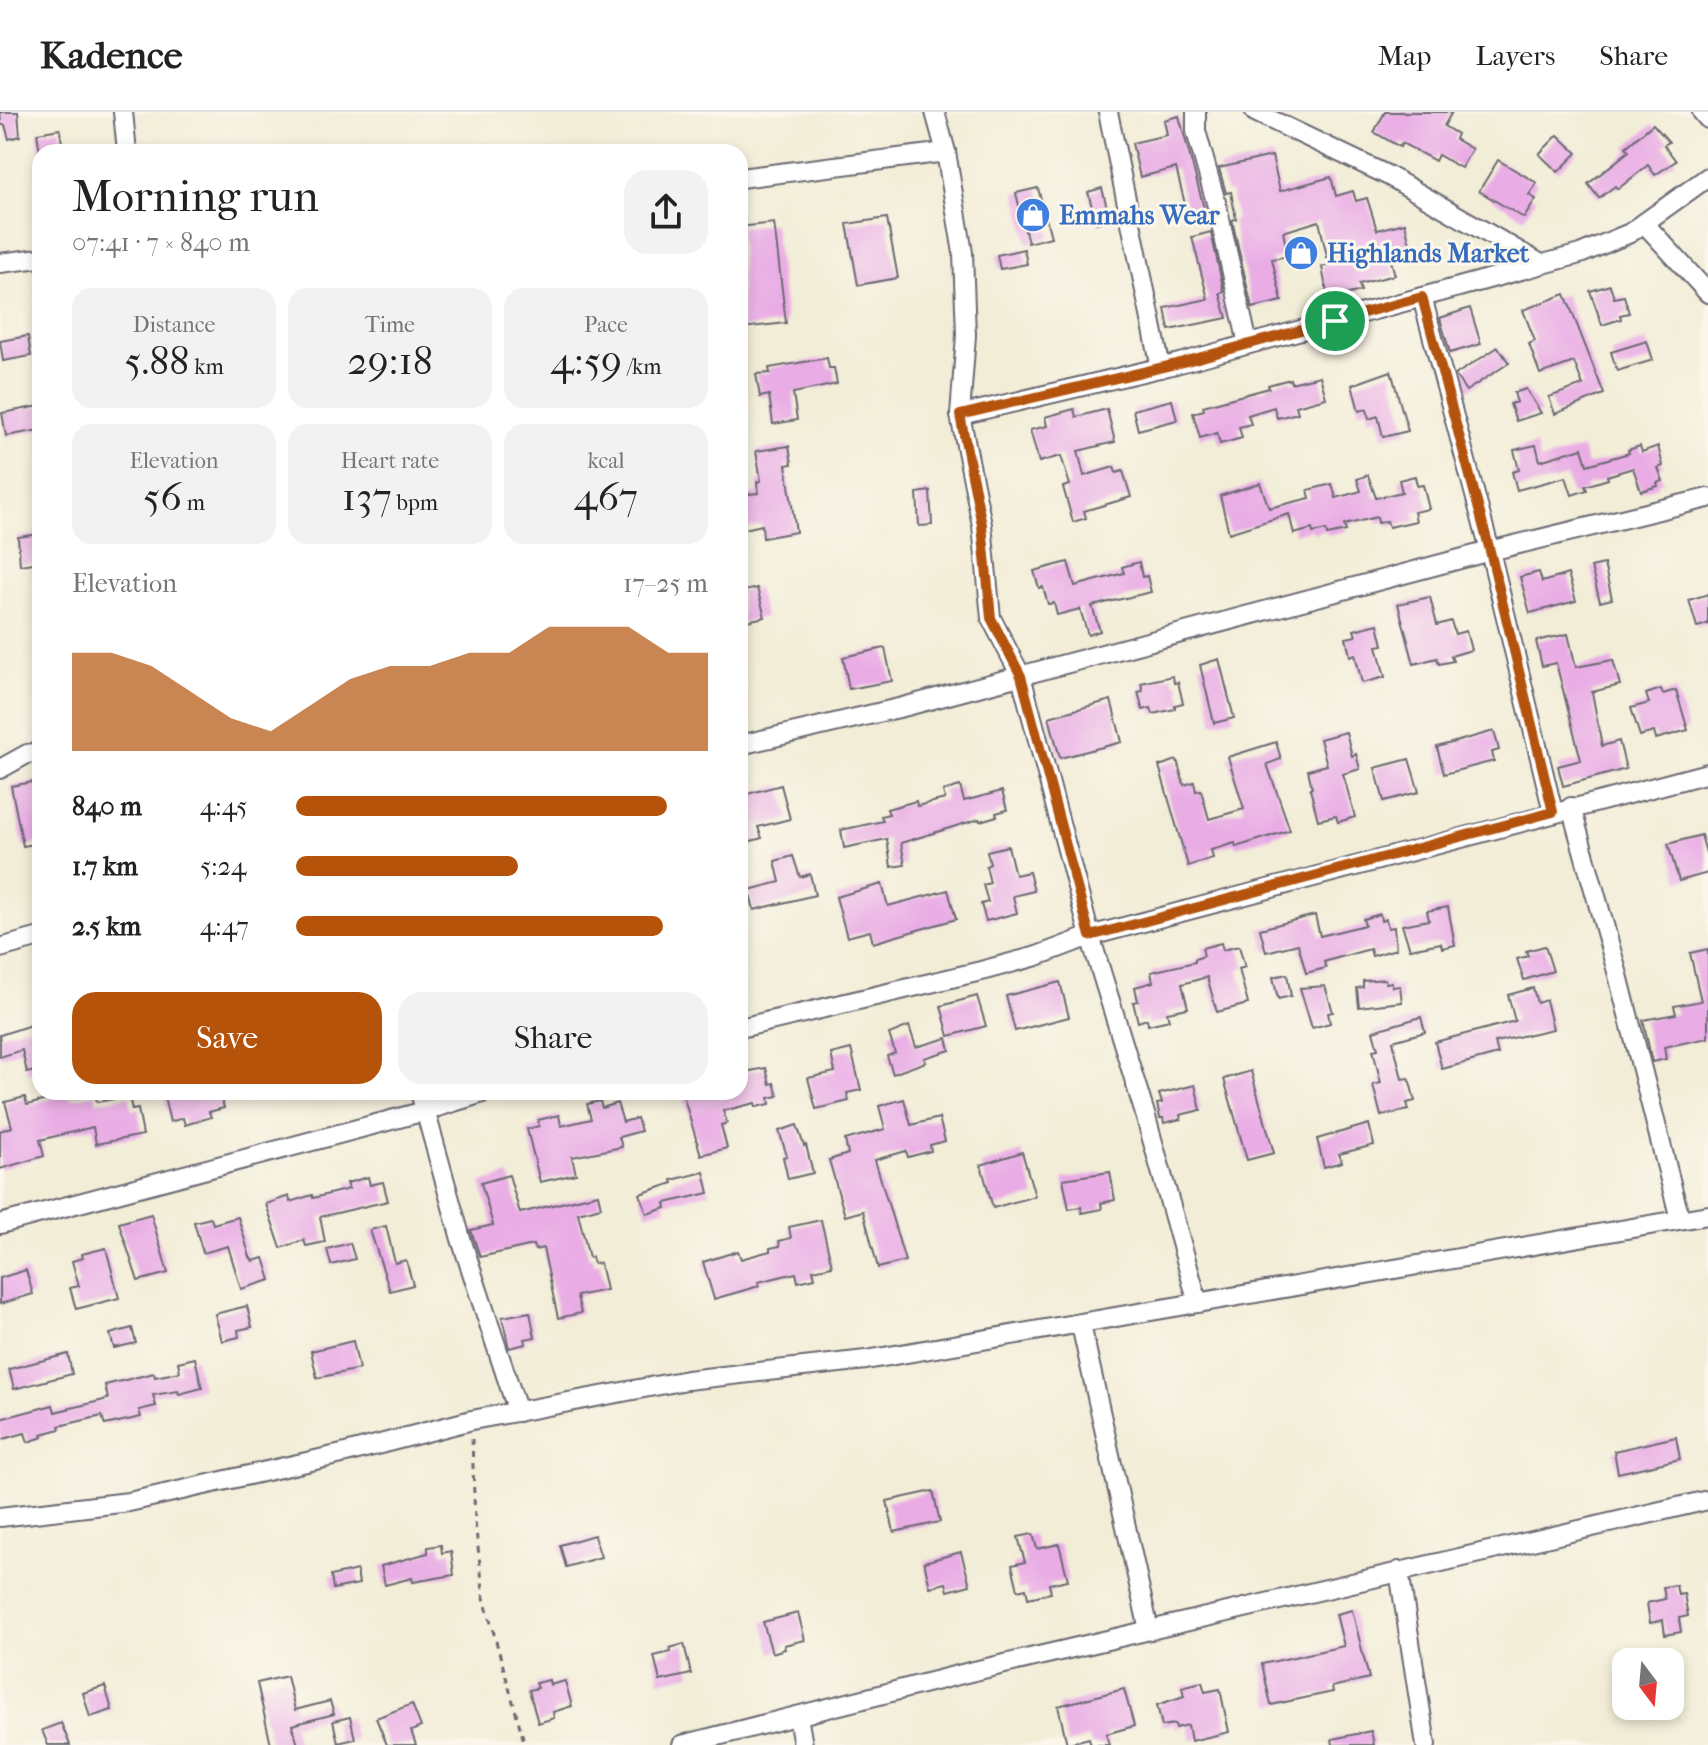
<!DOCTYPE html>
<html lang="en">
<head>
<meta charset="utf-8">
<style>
  body { margin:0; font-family:"IM FELL French Canon",serif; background:#f2f2f2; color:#222; height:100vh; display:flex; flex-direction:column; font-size:30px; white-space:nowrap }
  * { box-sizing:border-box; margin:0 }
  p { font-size:26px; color:#767676 }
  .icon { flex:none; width:44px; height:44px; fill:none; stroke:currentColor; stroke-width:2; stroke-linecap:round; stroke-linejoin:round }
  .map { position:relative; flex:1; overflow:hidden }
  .side { position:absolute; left:32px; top:32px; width:716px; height:956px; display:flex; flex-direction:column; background:#fff; border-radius:24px; box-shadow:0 4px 12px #0003 }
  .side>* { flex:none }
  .needle { width:52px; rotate:164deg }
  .buttons { position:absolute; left:1612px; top:1536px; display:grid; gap:16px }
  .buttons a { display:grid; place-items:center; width:72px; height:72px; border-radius:16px; background:#fff; box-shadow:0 4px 12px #0003; font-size:40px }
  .pin { position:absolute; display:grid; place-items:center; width:68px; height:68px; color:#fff; margin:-34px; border:4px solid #fff; border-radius:50%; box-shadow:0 2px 8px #0007 }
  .round { display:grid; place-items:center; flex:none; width:84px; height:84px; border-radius:24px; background:#f2f2f2 }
  .overview { display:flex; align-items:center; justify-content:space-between; height:136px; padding:0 40px }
  h1 { font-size:44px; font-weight:600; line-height:60px }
  .metrics { display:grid; grid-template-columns:repeat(3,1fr); gap:12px; height:136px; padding:8px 40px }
  .metrics div { display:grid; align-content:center; border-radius:20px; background:#f2f2f2; text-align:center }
  .metrics b { font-size:40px; font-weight:600 }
  .metrics small { font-size:22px; font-weight:400 }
  .metrics p { font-size:22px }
  .chart { height:224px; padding:16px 40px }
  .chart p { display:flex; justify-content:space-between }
  .chart svg { width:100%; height:144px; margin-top:8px; fill:#b45309; opacity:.7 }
  .primary-button { display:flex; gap:16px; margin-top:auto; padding:16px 40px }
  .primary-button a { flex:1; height:92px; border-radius:24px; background:#b45309; color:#fff; font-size:32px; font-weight:600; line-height:92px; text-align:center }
  .primary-button a+a { background:#f2f2f2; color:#222 }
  ul { padding:0 40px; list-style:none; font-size:26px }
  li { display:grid; grid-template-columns:128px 96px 1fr; align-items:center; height:60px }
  li i { height:20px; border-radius:10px; background:#b45309 }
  header { display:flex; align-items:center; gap:48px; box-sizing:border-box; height:112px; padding:0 40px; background:#fff; border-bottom:2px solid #e0e0e0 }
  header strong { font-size:38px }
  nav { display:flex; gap:44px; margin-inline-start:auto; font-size:28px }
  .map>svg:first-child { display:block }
</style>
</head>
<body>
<header>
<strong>Kadence</strong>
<nav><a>Map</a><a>Layers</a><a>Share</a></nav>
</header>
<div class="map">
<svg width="1708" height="1633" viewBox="0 0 1708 1633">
  <rect width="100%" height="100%" fill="#fbf7ec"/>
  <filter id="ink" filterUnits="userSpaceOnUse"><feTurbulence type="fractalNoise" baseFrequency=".0125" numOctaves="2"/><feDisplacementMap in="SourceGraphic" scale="16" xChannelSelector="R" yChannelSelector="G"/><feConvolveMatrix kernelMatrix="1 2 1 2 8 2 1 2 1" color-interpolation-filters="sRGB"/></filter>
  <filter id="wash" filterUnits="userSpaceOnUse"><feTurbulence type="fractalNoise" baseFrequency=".006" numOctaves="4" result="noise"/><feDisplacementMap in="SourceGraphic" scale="32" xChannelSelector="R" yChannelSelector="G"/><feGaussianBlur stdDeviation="1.8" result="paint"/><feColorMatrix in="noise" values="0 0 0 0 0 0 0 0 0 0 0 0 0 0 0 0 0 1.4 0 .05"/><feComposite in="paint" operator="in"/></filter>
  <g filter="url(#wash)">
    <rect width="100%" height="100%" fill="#f2edd7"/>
    <g id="blocks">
      <!-- building -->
      <g fill="#e9ace5">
        <path d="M0 0H18L20 24 9 27 5 13H1Z"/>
        <path d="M1385 0H1452L1444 14 1457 22 1455 27 1472 37 1461 56 1438 43 1435 49 1402 31 1400 35 1374 20Z"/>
        <path d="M1179 4 1204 96 1187 100 1176 56 1140 65 1132 31 1167 23 1164 8Z"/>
        <path d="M1653 12 1669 30 1664 33 1676 49 1655 63 1648 53 1618 77 1615 74 1599 86 1588 72 1629 39 1626 35Z"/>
        <path d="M60 17 63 40H40L37 21Z"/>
        <path d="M1558 23 1577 41 1558 60 1539 42Z"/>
        <path d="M1272 44 1280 79 1331 65 1336 84 1353 79 1356 89 1367 86 1377 118 1405 111 1410 132 1388 138 1395 163 1359 172 1361 179 1328 187 1322 155 1329 153 1319 109 1283 120 1288 144 1272 147 1282 189 1252 196 1232 108 1236 107 1231 80 1226 81 1219 56Z"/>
        <path d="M1498 48 1537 71 1529 83 1536 87 1524 106 1479 79Z"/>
        <path d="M1038 76 1051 125 1028 131 1016 81Z"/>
        <path d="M1102 76 1110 108 1096 111 1088 80Z"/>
        <path d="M887 106 898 166 858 173 847 112Z"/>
        <path d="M774 111 786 211 742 216 740 115Z"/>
        <path d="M1211 120 1224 180 1220 181 1227 206 1169 218 1165 196 1208 187 1192 125Z"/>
        <path d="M1024 137 1027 152 1000 157 997 143Z"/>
        <path d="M1610 173 1614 186 1624 184 1629 201 1620 203 1621 207 1602 213 1590 179Z"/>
        <path d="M1565 182 1604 282 1555 302 1549 285 1583 273 1574 250 1540 262 1529 232 1535 229 1523 198Z"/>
        <path d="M1470 196 1481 232 1450 241 1440 206Z"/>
        <path d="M28 224 31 244 3 249 0 229Z"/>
        <path d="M1647 229 1653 248 1617 259 1611 240Z"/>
        <path d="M1498 235 1509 251 1466 279 1455 263Z"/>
        <path d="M827 246 829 256H834L837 272 793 281 797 308 773 312 769 283 760 285 756 262 770 261 769 256Z"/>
        <path d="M1391 259 1408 319 1383 325 1378 304 1369 307 1367 297 1359 299 1352 273Z"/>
        <path d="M1320 264 1326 286 1296 294 1298 301 1277 306 1274 295 1248 303 1251 312 1239 315 1242 326 1220 332 1217 321 1200 326 1193 301 1204 298 1203 294 1269 276 1268 273 1290 267 1291 271Z"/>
        <path d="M1526 277 1541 301 1516 309 1510 292 1517 290 1514 281Z"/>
        <path d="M1172 288 1177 308 1138 318 1133 298Z"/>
        <path d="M40 294V318L6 324 2 301Z"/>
        <path d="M1074 297 1076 305 1107 297 1115 330 1078 339 1084 364 1114 355 1116 361 1123 359 1131 385 1084 399 1086 406 1073 410 1063 375 1070 373 1061 344 1039 350 1030 318 1047 314 1045 305Z"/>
        <path d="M1536 333 1540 349 1582 336 1587 353 1629 341 1628 338 1640 334 1642 340 1658 334 1663 354 1658 356 1663 369 1657 371 1658 374 1641 379 1633 356 1607 364 1608 367 1585 374 1587 378 1572 383 1566 365 1517 378 1512 360 1519 358 1514 338Z"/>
        <path d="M789 334 792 352 786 353 796 420 763 426 762 413 740 418V383L758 381 757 370 761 369 756 339Z"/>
        <path d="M1368 363 1376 386 1402 380 1399 368 1415 364 1417 374 1423 373 1429 397 1414 400 1416 409 1389 415 1387 409 1378 411 1377 405 1344 413 1346 419 1327 423 1326 418 1313 421 1312 417 1294 422 1289 402 1229 421 1220 384 1260 371 1269 396 1310 386 1308 378 1332 372 1336 386 1361 379 1357 367Z"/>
        <path d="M930 379 932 413 919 414 917 381Z"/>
        <path d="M40 422V450L20 453 18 425Z"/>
        <path d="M1068 450 1075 474 1124 461 1122 455 1139 450 1142 465 1147 464 1151 480 1092 494 1100 519 1088 523 1080 497 1057 503 1054 491 1048 492 1043 475 1039 476 1034 459Z"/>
        <path d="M1604 452 1612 487 1600 490 1591 455Z"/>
        <path d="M1539 460 1542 470 1568 462 1576 489 1530 501 1520 465Z"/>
        <path d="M757 476 765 505 742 510 740 480Z"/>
        <path d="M1708 482V512L1697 515 1689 488Z"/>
        <path d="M1430 485 1437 513 1451 509 1455 522 1466 519 1471 538 1451 544 1453 549 1439 552 1437 546 1414 552 1398 492Z"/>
        <path d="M1378 512 1383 533 1377 534 1385 565 1362 571 1355 542 1350 544 1346 526 1356 524 1354 518Z"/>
        <path d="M1568 522 1576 555 1613 548 1620 573 1592 580 1602 634 1619 629 1626 657 1563 674 1558 654 1581 648 1556 551 1542 554 1536 529Z"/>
        <path d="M885 536 892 569 849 577 843 545Z"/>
        <path d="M1219 547 1234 606 1214 611 1200 553Z"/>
        <path d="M1173 564 1174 571 1178 570 1183 591 1175 593V597L1153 602 1151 596 1143 598 1138 580 1143 579 1141 571Z"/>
        <path d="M1661 577 1663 582 1676 578 1688 618 1656 627 1654 620 1640 624 1631 596 1649 591 1646 582Z"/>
        <path d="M1111 588 1122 630 1060 646 1049 605Z"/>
        <path d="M1494 619 1499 638 1492 640 1494 649 1444 662 1437 635Z"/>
        <path d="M1346 620 1352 644 1356 642 1360 657 1343 662 1355 705 1338 710 1336 704 1318 708 1310 677 1312 676 1308 658 1327 653 1320 627Z"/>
        <path d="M1276 630 1281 647 1267 652 1290 718 1236 735 1235 731 1211 738 1213 746 1188 754 1159 654 1177 648 1184 673 1194 670 1196 679 1201 678 1209 707 1244 697 1228 645Z"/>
        <path d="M1409 647 1419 680 1384 689 1375 656Z"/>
        <path d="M37 669 40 673V731L23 734 11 674Z"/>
        <path d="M781 673 790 707 758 715 762 726 744 731 740 717V684Z"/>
        <path d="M960 674 964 689 1002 679 1007 698 996 701 997 704 980 709 979 707 901 731 905 753 891 755 887 727 844 736 841 718 883 709 881 704 889 702 887 697 916 689 917 694 945 687 943 679Z"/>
        <path d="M1701 723 1708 748V761L1679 769 1668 732Z"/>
        <path d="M1008 734 1015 763 1029 760 1034 779 1013 784 1017 801 986 809 981 792 988 790 983 773 990 771 986 754 990 752 987 739Z"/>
        <path d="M793 744 800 765 810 762 815 783 754 798 749 778 780 770 775 749Z"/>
        <path d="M882 772 888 794 948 778 956 807 873 831 870 819 847 825 836 785Z"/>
        <path d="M1448 795 1455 833 1442 836 1441 831 1410 837 1402 813 1429 808 1427 799Z"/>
        <path d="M1380 802 1381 809 1386 807 1388 816 1394 815 1396 837 1372 844 1370 837 1330 848 1324 850 1326 856 1306 861 1298 832 1266 840 1260 817 1315 803 1320 824 1365 813 1363 807Z"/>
        <path d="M1221 831 1223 838 1239 834 1245 855 1239 857 1248 892 1217 900 1207 865 1182 872 1188 896 1167 900 1169 908 1148 913 1147 907 1138 910 1133 890 1138 889 1135 875 1153 870 1151 860 1195 850V847L1204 844 1202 836Z"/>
        <path d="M1545 834 1553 859 1524 868 1517 847 1528 844 1526 839Z"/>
        <path d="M1708 837V926L1664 935 1666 947 1652 950 1643 908 1676 902 1674 894 1701 889 1690 841Z"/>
        <path d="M1287 862 1291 884 1278 887 1273 865Z"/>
        <path d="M1385 867 1386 871 1392 870V875L1400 874 1402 890 1359 895 1357 876 1363 875V869Z"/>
        <path d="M1060 870 1069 905 1015 919 1006 884Z"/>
        <path d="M1325 874 1333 900 1328 901 1330 911 1312 916 1300 876Z"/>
        <path d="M1533 876 1537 891 1546 888 1553 917 1495 930 1498 942 1442 957 1435 930 1515 909 1508 883Z"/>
        <path d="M977 884 986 914 949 924 941 894Z"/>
        <path d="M1421 905 1425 920 1393 929 1402 967 1409 966 1415 989 1407 991 1409 998 1381 1004 1373 973 1381 971 1373 938 1378 937 1373 919Z"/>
        <path d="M34 912 40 930 34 933 39 958 27 961 22 938 0 945V923Z"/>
        <path d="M909 914 916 935 947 926 950 938 924 946 926 950 893 962 887 944 895 941 889 922Z"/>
        <path d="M851 937 861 978 847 981 849 989 816 997 808 966 835 960 831 942Z"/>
        <path d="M766 956 770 972 774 971 778 984 769 986 770 992 756 995 755 991 723 999 727 1011 721 1013 727 1036 701 1043 682 980H740V968L747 966 745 960Z"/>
        <path d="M1251 959 1274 1041 1247 1048 1224 967Z"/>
        <path d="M1195 973 1201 998 1180 1003 1181 1007 1164 1011 1163 1006H1160L1157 992 1162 991 1159 982Z"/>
        <path d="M181 980H220L224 996 209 1000 211 1005 185 1013 183 1006 170 1010 164 985Z"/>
        <path d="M69 982 71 987 95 982 97 990 129 984 132 998 138 997 143 1023 96 1032 93 1015 40 1028 44 1044 0 1057V1019L12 1015 5 990 25 985 27 993Z"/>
        <path d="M904 987 911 1013 939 1006 945 1029 930 1033 931 1039 908 1045 906 1039 875 1048 905 1149 878 1156 863 1099 845 1104 829 1048 848 1042 845 1028 885 1017 879 994Z"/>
        <path d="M600 989 602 996 617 991 623 1010 637 1006 641 1019 619 1025 622 1035 572 1045 576 1062 540 1070 527 1017 539 1014 538 1008 559 1003 561 1014 591 1007 587 992Z"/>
        <path d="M1369 1012 1374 1033 1339 1042 1342 1050 1324 1055 1317 1027Z"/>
        <path d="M797 1013 804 1034 806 1033 813 1061 788 1067 783 1045 787 1044 779 1019Z"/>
        <path d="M1022 1040 1035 1084 993 1096 981 1053Z"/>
        <path d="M704 1060 709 1081 665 1091 666 1096 647 1102 640 1082 673 1071 672 1068Z"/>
        <path d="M1110 1060 1115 1088 1101 1091 1102 1097 1082 1101 1081 1095 1069 1097 1063 1067Z"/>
        <path d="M509 1063 520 1101 598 1082 601 1095 578 1101 589 1146 592 1145 594 1152 600 1151 606 1178 577 1184 581 1201 558 1206 543 1136 535 1138 533 1133 480 1145 471 1118 493 1113 481 1071Z"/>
        <path d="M368 1065 370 1073 383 1070 388 1089 320 1105 325 1130 306 1134 304 1128 281 1136 266 1092 289 1084 290 1090 312 1083 313 1086 349 1077 347 1071Z"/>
        <path d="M151 1102 168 1161 138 1169 119 1111Z"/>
        <path d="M238 1105 250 1145 253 1149 264 1146 271 1168 241 1177 228 1134 203 1141 194 1110 211 1106 213 1112Z"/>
        <path d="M821 1108 832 1154 813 1158 815 1166 798 1170 796 1161 758 1170 759 1174 714 1187 703 1150 738 1139 741 1147 770 1139V1136L780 1134 779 1129 791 1126 789 1115Z"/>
        <path d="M386 1114 395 1151 406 1148 413 1173 390 1179 370 1118Z"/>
        <path d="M350 1131 355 1147 331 1153 327 1137Z"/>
        <path d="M106 1136 119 1186 76 1197 70 1176 79 1174 72 1149 83 1146 82 1142Z"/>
        <path d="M26 1158 33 1182 0 1192V1166Z"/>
        <path d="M247 1194 252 1215 238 1218 239 1225 222 1229 215 1202Z"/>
        <path d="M530 1200 535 1225 525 1227 526 1232 509 1236 502 1205Z"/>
        <path d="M132 1216 136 1231 114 1236 110 1222Z"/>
        <path d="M353 1229 359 1257 317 1266 311 1239Z"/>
        <path d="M68 1242 72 1262 14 1277 9 1257Z"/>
        <path d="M195 1246 202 1276 179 1282 178 1279 153 1283 156 1294 139 1298 141 1305 105 1313 102 1304 59 1314 60 1317 42 1322 43 1325 28 1330 25 1321 0 1328V1307L53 1293 55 1300 108 1287 105 1273 154 1261 155 1265 180 1260 178 1250Z"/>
        <path d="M1676 1325 1680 1347 1618 1361 1614 1339Z"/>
        <path d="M933 1379 940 1410 894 1420 887 1389Z"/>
        <path d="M1033 1422 1037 1437 1059 1432 1068 1468 1049 1472 1051 1481 1028 1486 1026 1476 1018 1478 1012 1453 1025 1450 1018 1425Z"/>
        <path d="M594 1423 601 1445 566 1455 560 1433Z"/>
        <path d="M441 1433 442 1441 451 1439 454 1463 413 1470 412 1466 385 1473 381 1454 428 1441V1435Z"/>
        <path d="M961 1440 970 1473 948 1479 946 1471 930 1475 924 1450Z"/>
        <path d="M357 1458 359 1472 333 1477 331 1464Z"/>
        <path d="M1676 1473 1678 1483 1684 1482 1688 1504 1679 1506 1681 1520 1665 1523 1663 1508 1650 1511 1647 1491 1665 1487 1663 1475Z"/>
        <path d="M1352 1498 1369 1566 1332 1575 1333 1580 1271 1593 1262 1552 1344 1534 1336 1502Z"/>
        <path d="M798 1501 805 1528 784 1533 785 1537 772 1541 763 1510Z"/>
        <path d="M684 1532 691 1562 660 1569 654 1544 671 1540 670 1536Z"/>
        <path d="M287 1564 295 1598 330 1589 334 1602 292 1613 298 1633H271L257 1571Z"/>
        <path d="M549 1568 550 1573 565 1569 572 1594 553 1600 554 1606 538 1611 529 1578 538 1576 536 1571Z"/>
        <path d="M1202 1570 1205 1580 1220 1577 1229 1620 1191 1629 1188 1613 1176 1616 1175 1612 1162 1614 1157 1593 1184 1584 1182 1575Z"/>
        <path d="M105 1574 112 1598 90 1605 83 1581Z"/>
        <path d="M1124 1577 1134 1614 1106 1622 1109 1633H1091L1089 1626 1067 1632 1058 1594Z"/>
        <path d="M412 1592 421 1615 411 1619 416 1633H387L376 1606Z"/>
        <path d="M350 1605 355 1627 338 1631 333 1609Z"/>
        <path d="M61 1611 70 1633H48L42 1618Z"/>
        <path d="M1371 1619 1374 1633H1333L1332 1627Z"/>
      </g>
    </g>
  </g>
  <g filter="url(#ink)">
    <use href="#blocks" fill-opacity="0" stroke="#6b6972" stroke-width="2"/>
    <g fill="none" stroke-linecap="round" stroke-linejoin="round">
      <!-- minor casing -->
      <g stroke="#6b6972" stroke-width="22">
        <g id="minor">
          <path d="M123 0 127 40"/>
          <path d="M935 0 946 40 963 141 966 223 960 303 982 413 991 506 1021 564 1090 824 1145 1002 1198 1191"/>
          <path d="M1108 0 1161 256"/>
          <path d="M1196 0V19L1217 94 1248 232"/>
          <path d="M1255 0 1389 64 1541 152"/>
          <path d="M1702 0 1708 7"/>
          <path d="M740 66 946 40"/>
          <path d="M1644 111 1708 181"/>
          <path d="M0 151 40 146"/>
          <path d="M1422 185 1490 439 1553 700"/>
          <path d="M960 303 1176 252 1580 142 1630 121 1708 65"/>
          <path d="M740 633 903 595 1490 439 1708 386"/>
          <path d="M0 657 27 642 40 640"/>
          <path d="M1571 695 1618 863 1680 1107"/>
          <path d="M0 836 40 825"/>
          <path d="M740 916 981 859 1037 844 1090 824 1708 661"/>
          <path d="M420 980 461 1127 518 1300"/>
          <path d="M0 1112 425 999 486 980"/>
          <path d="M1081 1213 1149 1518"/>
          <path d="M0 1405 129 1390 342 1342 472 1308 687 1268 866 1248 1708 1103"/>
          <path d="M1399 1459 1426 1633"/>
          <path d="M798 1604 803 1633"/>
          <path d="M682 1633 970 1560 1708 1388"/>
        </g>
      </g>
      <!-- path -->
      <path stroke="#6b6972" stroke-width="3" stroke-dasharray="6 6" stroke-linecap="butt" d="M472 1327 475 1410 484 1486 525 1633"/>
      <!-- minor -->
      <use href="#minor" stroke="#fff" stroke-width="18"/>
    </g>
  </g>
  <g fill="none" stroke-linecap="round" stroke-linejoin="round" filter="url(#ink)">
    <!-- route casing -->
    <g stroke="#fff" stroke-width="16">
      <path id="route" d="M1422 185 1490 439 1553 700 1090 824 1021 564 991 506 982 413 960 303 1176 252Z"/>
    </g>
    <!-- route -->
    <use href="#route" stroke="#b45309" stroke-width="10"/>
  </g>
  <!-- icons -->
  <defs>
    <g id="shop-disc" transform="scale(1.8)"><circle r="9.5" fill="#3f7fe0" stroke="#fbf7ec"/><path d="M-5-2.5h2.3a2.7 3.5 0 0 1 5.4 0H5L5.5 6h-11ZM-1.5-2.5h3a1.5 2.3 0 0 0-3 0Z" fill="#fff"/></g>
  </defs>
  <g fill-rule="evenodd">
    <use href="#shop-disc" x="1033" y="103"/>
    <use href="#shop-disc" x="1301" y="141"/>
  </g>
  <g text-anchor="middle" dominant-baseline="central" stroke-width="6" stroke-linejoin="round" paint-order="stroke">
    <!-- shop labels -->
    <g font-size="26" font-weight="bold" fill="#366cbe" stroke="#fbf7ec" text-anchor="start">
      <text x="1059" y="103">Emmahs Wear</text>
      <text x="1327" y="141">Highlands Market</text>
    </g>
  </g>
</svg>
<div class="buttons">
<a><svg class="needle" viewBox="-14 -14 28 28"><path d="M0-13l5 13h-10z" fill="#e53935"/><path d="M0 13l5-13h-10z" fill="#767676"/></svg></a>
</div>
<div class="pin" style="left:1335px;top:209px;background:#1e9e55"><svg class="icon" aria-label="arrive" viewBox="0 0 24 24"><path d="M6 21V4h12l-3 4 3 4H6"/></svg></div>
<section class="side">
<div class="overview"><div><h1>Morning run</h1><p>07:41 · 7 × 840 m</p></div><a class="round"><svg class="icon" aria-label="share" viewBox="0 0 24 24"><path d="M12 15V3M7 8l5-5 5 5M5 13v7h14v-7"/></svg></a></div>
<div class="metrics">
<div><p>Distance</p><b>5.88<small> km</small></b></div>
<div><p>Time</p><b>29:18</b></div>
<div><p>Pace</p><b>4:59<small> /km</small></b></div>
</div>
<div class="metrics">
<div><p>Elevation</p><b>56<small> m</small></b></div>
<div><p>Heart rate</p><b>137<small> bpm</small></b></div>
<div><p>kcal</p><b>467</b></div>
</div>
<div class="chart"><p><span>Elevation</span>17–25 m</p>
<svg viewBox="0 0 160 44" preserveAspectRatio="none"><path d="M0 44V14L10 14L20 18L30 26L40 34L50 38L60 30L70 22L80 18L90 18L100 14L110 14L120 6L130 6L140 6L150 14L160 14V44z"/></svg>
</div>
<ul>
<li><b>840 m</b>4:45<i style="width:90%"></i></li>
<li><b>1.7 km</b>5:24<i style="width:54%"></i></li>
<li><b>2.5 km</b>4:47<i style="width:89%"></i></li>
</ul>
<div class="primary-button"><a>Save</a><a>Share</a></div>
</section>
</div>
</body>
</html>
